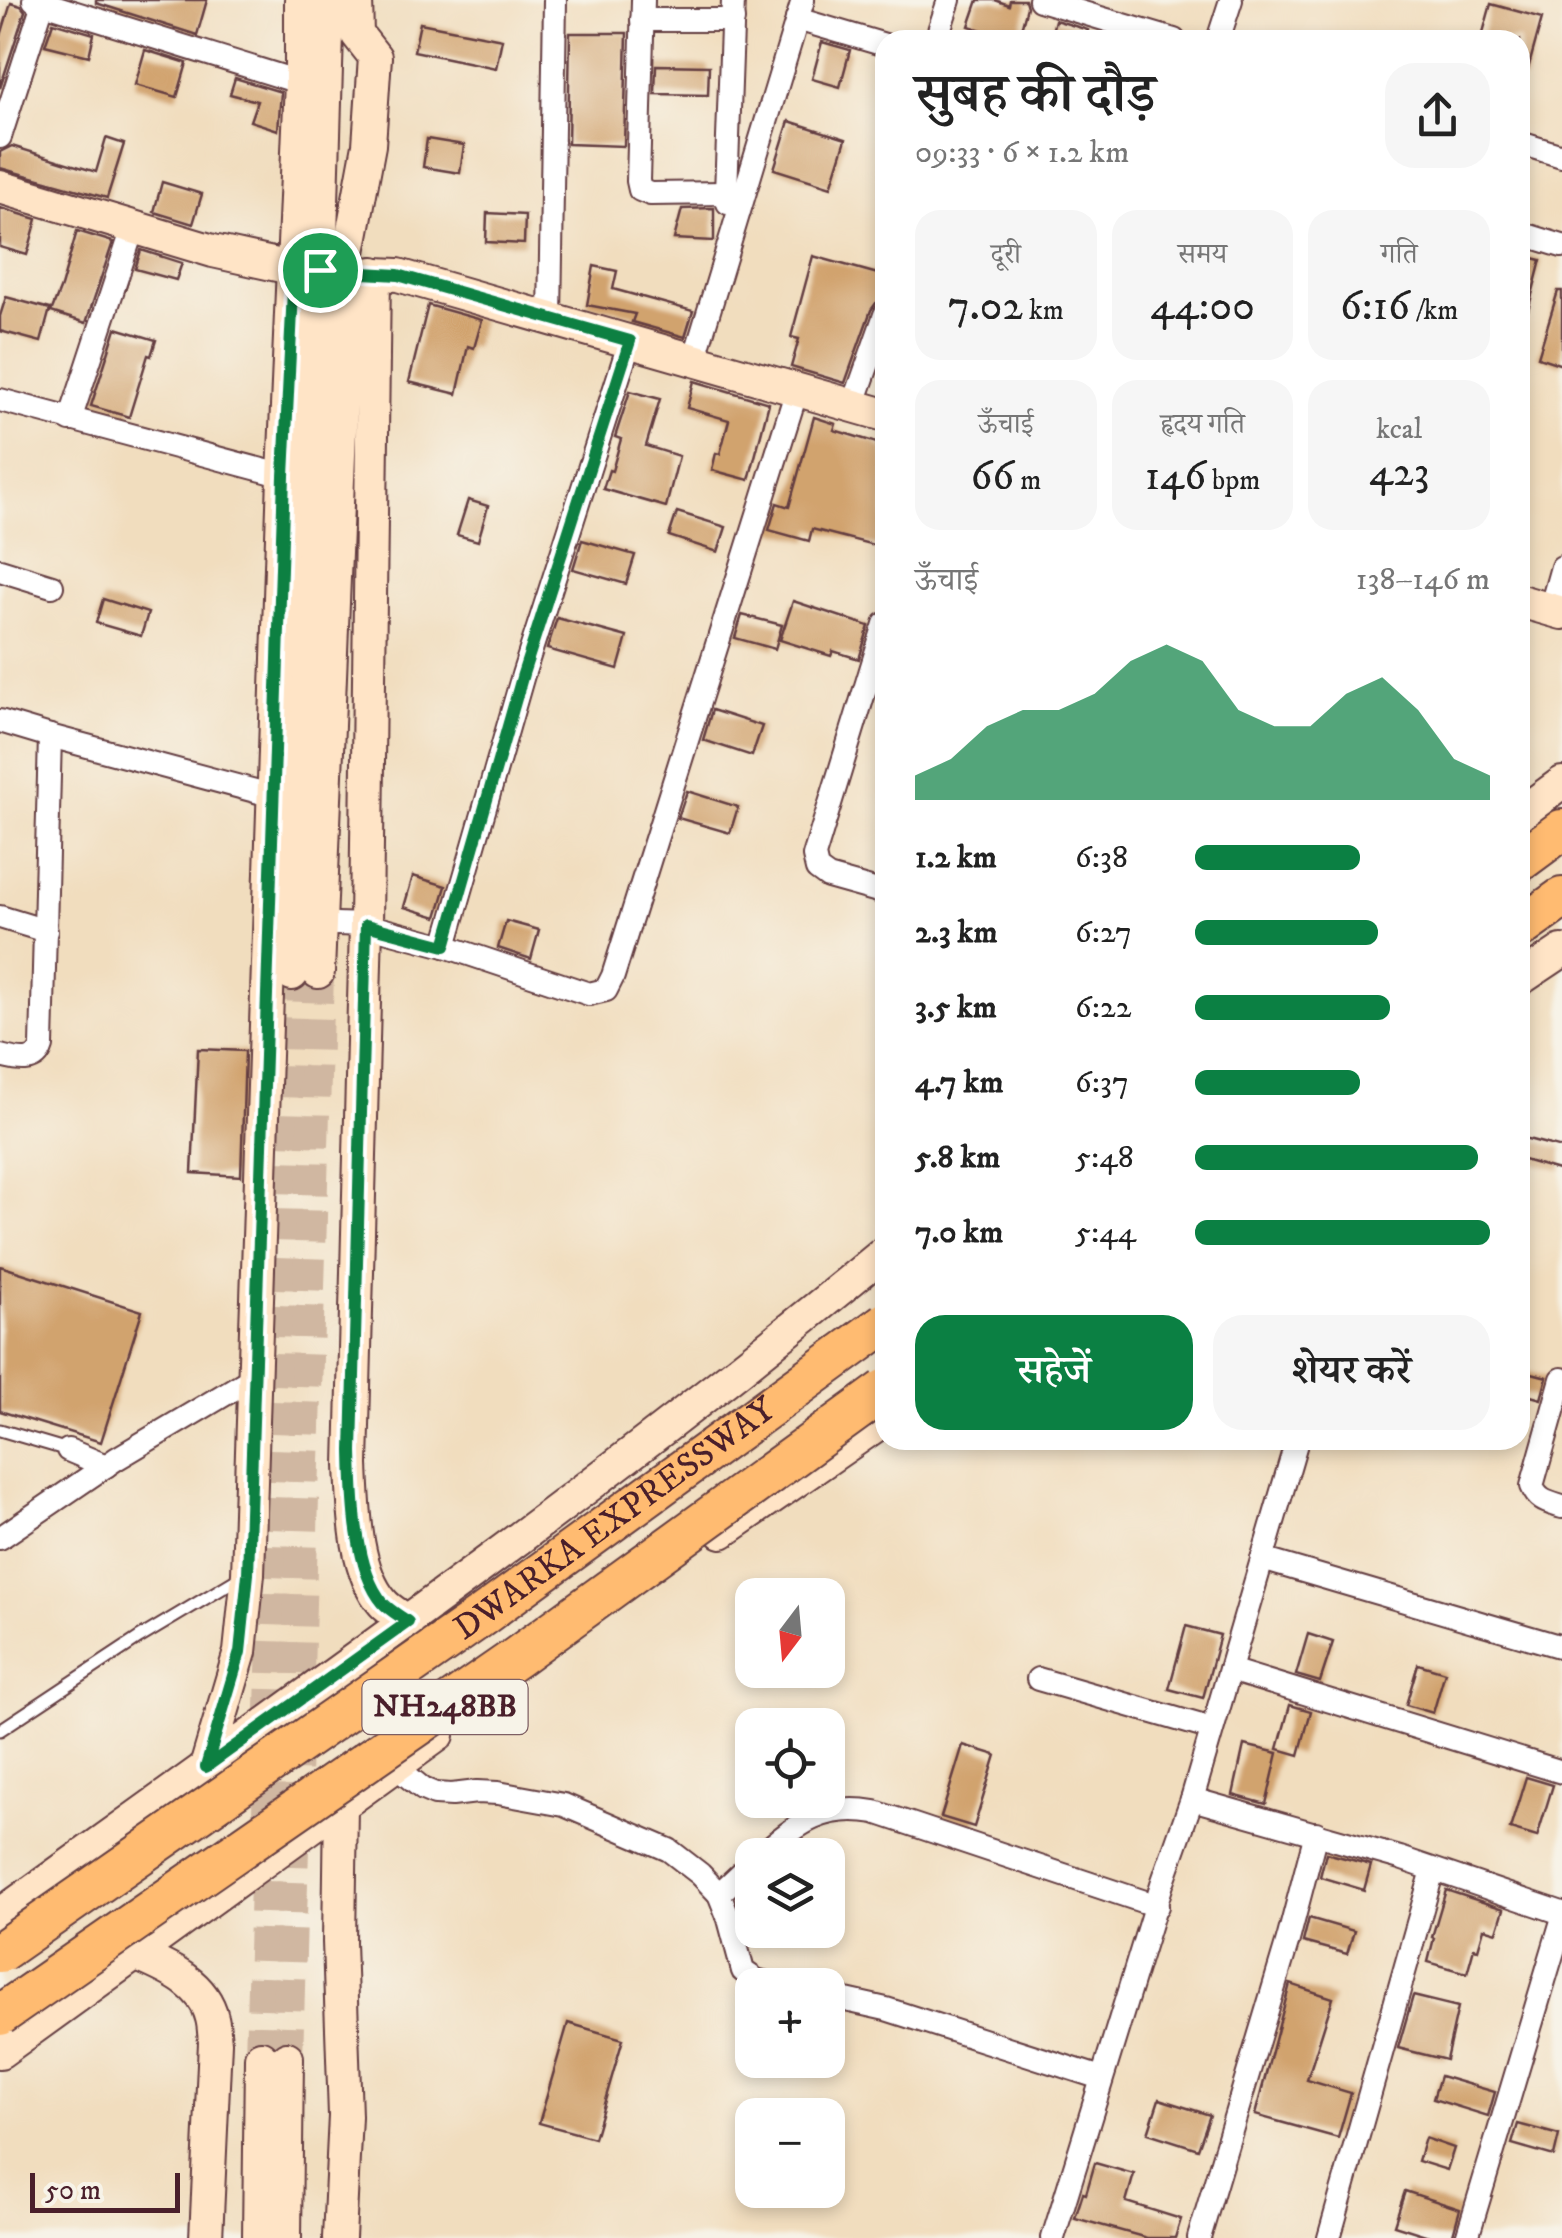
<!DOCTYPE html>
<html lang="hi">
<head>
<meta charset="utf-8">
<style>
  body { margin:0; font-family:"IM FELL DW Pica","Noto Serif Devanagari",serif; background:#f6f6f6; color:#222; height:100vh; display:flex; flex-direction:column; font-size:38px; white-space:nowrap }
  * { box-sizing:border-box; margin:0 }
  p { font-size:32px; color:#767676 }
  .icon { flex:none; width:55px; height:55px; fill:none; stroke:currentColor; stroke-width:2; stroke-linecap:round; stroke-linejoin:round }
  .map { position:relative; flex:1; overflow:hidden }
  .details { position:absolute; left:875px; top:30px; width:655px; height:1420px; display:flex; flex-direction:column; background:#fff; border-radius:30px; box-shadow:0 5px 15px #0003 }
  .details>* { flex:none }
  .needle { width:65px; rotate:196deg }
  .fabs { position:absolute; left:735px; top:1578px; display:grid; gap:20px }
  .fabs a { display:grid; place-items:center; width:110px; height:110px; border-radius:20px; background:#fff; box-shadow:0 5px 15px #0003; font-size:50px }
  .scale { position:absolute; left:30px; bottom:25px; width:150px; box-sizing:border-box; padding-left:10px; border:5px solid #4a1f2b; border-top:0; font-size:28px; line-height:35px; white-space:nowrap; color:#4a1f2b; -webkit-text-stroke:8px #f7f3e8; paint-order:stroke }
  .pin { position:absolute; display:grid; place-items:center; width:85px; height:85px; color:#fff; margin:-42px; border:5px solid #fff; border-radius:50%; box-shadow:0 2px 10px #0007 }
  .round { display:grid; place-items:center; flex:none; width:105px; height:105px; border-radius:30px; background:#f6f6f6 }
  .summary { display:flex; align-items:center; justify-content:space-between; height:170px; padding:0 40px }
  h1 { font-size:55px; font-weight:600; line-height:75px }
  .stats { display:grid; grid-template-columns:repeat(3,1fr); gap:15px; height:170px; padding:10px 40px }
  .stats div { display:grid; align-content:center; border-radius:25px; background:#f6f6f6; text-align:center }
  .stats b { font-size:42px; font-weight:600 }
  .stats small { font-size:28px; font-weight:400 }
  .stats p { font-size:28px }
  .chart { height:280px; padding:20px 40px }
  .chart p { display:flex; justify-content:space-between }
  .chart svg { width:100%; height:180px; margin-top:10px; fill:#0b8043; opacity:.7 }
  .primary-button { display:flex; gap:20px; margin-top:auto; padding:20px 40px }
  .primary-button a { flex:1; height:115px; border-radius:30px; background:#0b8043; color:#fff; font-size:40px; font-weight:600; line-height:115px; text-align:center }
  .primary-button a+a { background:#f6f6f6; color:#222 }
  ul { padding:0 40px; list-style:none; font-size:32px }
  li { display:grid; grid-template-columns:160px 120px 1fr; align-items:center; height:75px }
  li i { height:25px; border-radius:12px; background:#0b8043 }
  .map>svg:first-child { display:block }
</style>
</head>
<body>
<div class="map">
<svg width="1562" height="2238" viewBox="0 0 1562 2238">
  <rect width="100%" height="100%" fill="#f7f3e8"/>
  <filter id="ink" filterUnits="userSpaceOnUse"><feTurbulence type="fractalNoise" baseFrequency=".01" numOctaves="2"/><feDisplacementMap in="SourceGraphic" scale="20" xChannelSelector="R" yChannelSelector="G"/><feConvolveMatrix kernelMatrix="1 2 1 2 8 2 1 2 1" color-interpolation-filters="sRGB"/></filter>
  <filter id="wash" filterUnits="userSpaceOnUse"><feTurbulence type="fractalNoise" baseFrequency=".0048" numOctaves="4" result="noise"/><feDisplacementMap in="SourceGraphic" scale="40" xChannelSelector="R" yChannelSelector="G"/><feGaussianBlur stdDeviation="2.25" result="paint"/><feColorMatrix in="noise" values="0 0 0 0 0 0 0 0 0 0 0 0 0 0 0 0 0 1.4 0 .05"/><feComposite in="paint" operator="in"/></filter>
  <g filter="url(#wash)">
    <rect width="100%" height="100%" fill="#f1ddbe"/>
    <g id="blocks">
      <!-- building -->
      <g fill="#d1a36e">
        <path d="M96 0H207L197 35 96 3Z"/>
        <path d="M978 0H995L1009 5 1010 0H1025L1027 7 1018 40H1000L988 32 969 26Z"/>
        <path d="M11 3 21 6 25 11 0 88V39Z"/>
        <path d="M1491 4 1542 18 1525 80 1520 79V40H1481Z"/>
        <path d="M1055 20 1088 30 1086 40H1050Z"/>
        <path d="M53 22 94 34 89 56 45 45Z"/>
        <path d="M420 23 502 39 496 68 414 51Z"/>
        <path d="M570 33H627L624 146 568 144Z"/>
        <path d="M822 42 850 50 840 87 812 79Z"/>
        <path d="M145 50 187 63 177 97 135 85Z"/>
        <path d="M656 65 709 66 708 95 655 94Z"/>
        <path d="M235 78 281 92 278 130 250 121 257 101 230 94Z"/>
        <path d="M789 121 846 139 831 187 774 169Z"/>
        <path d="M106 138 124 144 107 198 0 168V152L12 146 96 172Z"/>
        <path d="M427 139 464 145 460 173 423 167Z"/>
        <path d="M162 182 202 194 193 224 154 212Z"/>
        <path d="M0 208 37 219 27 255 0 247Z"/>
        <path d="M714 208V241L674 239 682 209Z"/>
        <path d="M487 213 525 215 524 244 486 242Z"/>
        <path d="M77 231 113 242 86 323 51 312 61 287Z"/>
        <path d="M141 250 182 263 176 280 135 269Z"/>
        <path d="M1520 255 1541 260 1526 318H1520Z"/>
        <path d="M813 256 885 276V300L876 303 871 310 845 383 791 367 799 339 791 337Z"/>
        <path d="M594 266 617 271 613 289 693 311 685 337 632 322 635 314 587 305Z"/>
        <path d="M1558 291H1562V365L1538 357Z"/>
        <path d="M6 297 50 309 41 342 0 331V316Z"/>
        <path d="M428 305 482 320 474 348 468 346 457 394 409 382Z"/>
        <path d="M116 328 156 340 151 356 148 355 129 417 91 406Z"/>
        <path d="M694 381 769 403 749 480 712 470 716 453 720 454 729 420 687 408Z"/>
        <path d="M630 391 660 399 646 446 679 456 666 507 603 489 609 470 612 471 621 439 615 437Z"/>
        <path d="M814 417 836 424 834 430 877 443V446L885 449V548L812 529 809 541 769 530 777 503 789 507Z"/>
        <path d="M468 500 488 506 478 541 457 535Z"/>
        <path d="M677 512 726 527 718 552 669 536Z"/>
        <path d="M582 540 635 555 626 584 573 569Z"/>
        <path d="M103 599 148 613 141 636 96 623Z"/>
        <path d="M793 601 869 626 859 659 833 651 831 656 780 640Z"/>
        <path d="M742 615 782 625 775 649 735 638Z"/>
        <path d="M557 618 627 637 618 669 547 649Z"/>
        <path d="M712 710 762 726 752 756 703 740Z"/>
        <path d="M687 791 738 807 730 833 678 818Z"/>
        <path d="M413 876 446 886 437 917 404 907Z"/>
        <path d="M506 921 539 930 531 959 498 948Z"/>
        <path d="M198 1049 245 1051 241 1176 192 1173Z"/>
        <path d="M1520 1137 1562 1148V1171L1520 1159Z"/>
        <path d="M0 1266 142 1311 101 1442 0 1411Z"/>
        <path d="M1520 1370 1547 1377 1541 1399 1520 1393Z"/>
        <path d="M1186 1626 1220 1635 1203 1698 1169 1689Z"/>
        <path d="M1308 1634 1333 1642 1320 1682 1296 1675Z"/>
        <path d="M1418 1664 1445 1672 1433 1713 1406 1705Z"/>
        <path d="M1290 1705 1311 1711 1299 1755 1278 1749Z"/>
        <path d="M963 1745 996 1755 974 1827 941 1817Z"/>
        <path d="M1244 1745 1278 1753 1266 1804 1233 1795Z"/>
        <path d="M1526 1777 1553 1785 1537 1837 1510 1829Z"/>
        <path d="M1326 1853 1371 1865 1364 1890 1320 1877Z"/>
        <path d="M1446 1890 1504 1909 1497 1932 1484 1928 1478 1949 1474 1948 1467 1973 1428 1962 1434 1938 1432 1937Z"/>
        <path d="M1309 1918 1354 1931 1347 1954 1303 1942Z"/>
        <path d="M1290 1984 1333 1998 1307 2080 1351 2093 1338 2138 1255 2115Z"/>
        <path d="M1413 1996 1458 2007 1446 2060 1398 2048Z"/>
        <path d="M568 2023 623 2039 594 2138 539 2123Z"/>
        <path d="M1440 2076 1495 2092 1488 2116 1433 2099Z"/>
        <path d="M1159 2099 1210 2115 1198 2149 1148 2133Z"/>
        <path d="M1518 2124 1559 2135 1554 2156 1512 2144Z"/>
        <path d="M1425 2138 1454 2148 1447 2170 1418 2161Z"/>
        <path d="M1095 2163 1134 2174 1126 2202 1181 2219 1175 2238H1147L1075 2218 1083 2193 1086 2194Z"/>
        <path d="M1405 2191 1460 2209 1452 2238H1435L1394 2225Z"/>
      </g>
    </g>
  </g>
  <g filter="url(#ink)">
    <use href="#blocks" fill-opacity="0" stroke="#633c41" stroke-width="2.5"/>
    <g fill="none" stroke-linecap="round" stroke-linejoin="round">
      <!-- secondary-tunnel -->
      <g stroke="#d0b7a1" stroke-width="32" stroke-dasharray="32 16" stroke-linecap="butt">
        <path d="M261 2057 292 974"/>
        <path d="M287 2058 318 972"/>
      </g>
      <!-- lane casing -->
      <g stroke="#633c41" stroke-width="15">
        <g id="lane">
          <path d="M0 1430 68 1450"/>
          <path d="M0 1730 139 1638 241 1577"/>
        </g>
      </g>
      <!-- street casing -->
      <g stroke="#633c41" stroke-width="26">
        <g id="street">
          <path d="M34 0 312 86"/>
          <path d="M643 0 638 181 640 190 650 194 726 193"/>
          <path d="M1040 0 1174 40"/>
          <path d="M797 19 885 45"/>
          <path d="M642 20H733"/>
          <path d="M936 40 949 0"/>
          <path d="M1218 40 1231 0"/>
          <path d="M0 137 43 3"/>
          <path d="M1520 143 1562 156"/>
          <path d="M728 203 726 193 733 0"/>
          <path d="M1520 233 1562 246"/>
          <path d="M550 318 555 0"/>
          <path d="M694 360 803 0"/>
          <path d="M0 400 296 479"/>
          <path d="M853 406 885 315"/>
          <path d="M70 420 133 228"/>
          <path d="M0 570 52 586"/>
          <path d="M1550 610 1562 567"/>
          <path d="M885 624 814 856 817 869 828 877 885 893"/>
          <path d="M0 721 50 736 285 799"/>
          <path d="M0 917 46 931"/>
          <path d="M306 923 366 925 445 946 589 994 606 990 613 976 797 390"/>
          <path d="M445 946 523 675 630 341"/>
          <path d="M0 1056C17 1060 36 1066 42 1046L50 736"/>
          <path d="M1562 1379 1532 1486C1538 1501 1547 1502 1562 1507"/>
          <path d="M68 1450 106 1466"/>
          <path d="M0 1538 116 1459 254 1377"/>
          <path d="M1262 1559 1562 1647"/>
          <path d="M1230 1670 1562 1772"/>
          <path d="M1038 1679 1212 1729"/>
          <path d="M395 1766 423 1789 435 1794 452 1795 477 1792 498 1793 564 1805 669 1850 700 1874 719 1894 729 1919 743 1971 756 1980 775 1985"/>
          <path d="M1192 1799 1400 1858 1562 1913"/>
          <path d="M761 1855C798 1823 825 1803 875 1812L1157 1906"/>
          <path d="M719 1894 752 1863"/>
          <path d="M828 1996 886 2009 1101 2078"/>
          <path d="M1053 2238 1162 1884 1192 1799 1297 1440"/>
          <path d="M1199 2238 1288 1940 1316 1833"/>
          <path d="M1329 2238 1433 1870"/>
          <path d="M1467 2238 1562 1921"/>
        </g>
      </g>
      <!-- secondary casing -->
      <g stroke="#633c41" stroke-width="36">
        <g id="secondary">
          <path d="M0 187 213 251 314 273"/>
          <path d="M346 268 369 145 375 57 357 34 356 0"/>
          <path d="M320 270 328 0"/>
          <path d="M357 273 398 275 885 415"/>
          <path d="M374 273 366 925 352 1465C354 1506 354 1570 383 1603 389 1610 400 1616 408 1622"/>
          <path d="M1520 601 1562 613"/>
          <path d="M1520 814 1562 783"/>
          <path d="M318 972 346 282"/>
          <path d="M292 974 321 283"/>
          <path d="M1520 979 1562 951"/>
          <path d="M722 1532 885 1419"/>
          <path d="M206 1767 240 1652 248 1574 284 476 301 82V0"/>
          <path d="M0 1915C299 1700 601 1487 885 1252"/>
          <path d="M135 1954C165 1967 204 1982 212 2018 214 2025 214 2034 215 2042L206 2238"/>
          <path d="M0 2052 438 1735"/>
          <path d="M259 2238 261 2057"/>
          <path d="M285 2238 287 2058"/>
          <path d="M339 2238 345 2116 339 1942 341 1805"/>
        </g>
      </g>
      <!-- highway casing -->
      <g stroke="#633c41" stroke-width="44">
        <g id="highway">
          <path d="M1520 861 1562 830"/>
          <path d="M1520 928 1562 898"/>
        </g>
      </g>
      <!-- lane -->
      <use href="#lane" stroke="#fff" stroke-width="11"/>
      <!-- street -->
      <use href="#street" stroke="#fff" stroke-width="22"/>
      <!-- secondary -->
      <use href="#secondary" stroke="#ffe4c6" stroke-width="32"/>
      <!-- highway -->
      <use href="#highway" stroke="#ffbb71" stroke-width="40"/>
      <!-- highway-bridge casing -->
      <g stroke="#633c41" stroke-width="44" stroke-linecap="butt">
        <g id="highway-bridge">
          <path id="s1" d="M0 1952 482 1616 885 1323"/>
          <path d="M0 2015 517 1657 885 1390"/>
        </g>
      </g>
      <!-- highway-bridge -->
      <use href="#highway-bridge" stroke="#ffbb71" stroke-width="40"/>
    </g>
  </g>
  <g fill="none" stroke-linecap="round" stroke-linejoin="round" filter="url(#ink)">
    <!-- route casing -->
    <g stroke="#fff" stroke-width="20">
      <path id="route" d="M334 261 343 264 347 272 398 275 630 341 523 674 445 946 366 925 352 1451C353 1493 354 1570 383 1603 389 1610 400 1616 408 1622L206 1767 240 1652 248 1574 284 476 294 270 319 274 326 262Z"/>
    </g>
    <!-- route -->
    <use href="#route" stroke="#0b8043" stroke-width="12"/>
  </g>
  <g text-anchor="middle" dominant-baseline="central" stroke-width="10" stroke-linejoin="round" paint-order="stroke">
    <!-- shield labels -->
    <rect fill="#f7f3e8" stroke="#7e5f64" stroke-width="2.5" x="362.5" y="1680" width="165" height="54" rx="8"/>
    <g font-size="32" font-weight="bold" fill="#4a1f2b">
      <text x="445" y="1707">NH248BB</text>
    </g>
    <!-- street labels -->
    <g font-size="35" fill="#4a1f2b" stroke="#f7f3e8">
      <text stroke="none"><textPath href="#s1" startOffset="752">DWARKA EXPRESSWAY</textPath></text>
    </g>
  </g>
</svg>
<div class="fabs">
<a><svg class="needle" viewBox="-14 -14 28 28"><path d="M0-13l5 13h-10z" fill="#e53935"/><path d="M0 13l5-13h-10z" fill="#767676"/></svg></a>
<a><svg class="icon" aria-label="locate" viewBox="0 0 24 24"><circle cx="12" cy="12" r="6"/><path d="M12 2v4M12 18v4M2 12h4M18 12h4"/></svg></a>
<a><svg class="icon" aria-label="layers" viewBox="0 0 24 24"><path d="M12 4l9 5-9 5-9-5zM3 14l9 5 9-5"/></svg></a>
<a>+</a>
<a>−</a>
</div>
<div class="scale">50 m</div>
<div class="pin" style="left:320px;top:270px;background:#1e9e55"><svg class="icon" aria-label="arrive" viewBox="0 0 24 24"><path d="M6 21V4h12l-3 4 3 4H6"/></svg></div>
<section class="details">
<div class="summary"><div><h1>सुबह की दौड़</h1><p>09:33 · 6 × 1.2 km</p></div><a class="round"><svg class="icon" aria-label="share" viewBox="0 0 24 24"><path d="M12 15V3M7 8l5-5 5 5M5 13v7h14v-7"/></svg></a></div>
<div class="stats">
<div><p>दूरी</p><b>7.02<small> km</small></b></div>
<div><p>समय</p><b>44:00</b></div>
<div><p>गति</p><b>6:16<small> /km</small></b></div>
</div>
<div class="stats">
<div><p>ऊँचाई</p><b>66<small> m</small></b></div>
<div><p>हृदय गति</p><b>146<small> bpm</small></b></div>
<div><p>kcal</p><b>423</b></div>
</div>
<div class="chart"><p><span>ऊँचाई</span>138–146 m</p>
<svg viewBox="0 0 160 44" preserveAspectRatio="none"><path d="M0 44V38L10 34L20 26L30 22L40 22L50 18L60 10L70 6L80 10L90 22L100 26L110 26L120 18L130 14L140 22L150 34L160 38V44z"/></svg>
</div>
<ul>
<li><b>1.2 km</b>6:38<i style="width:56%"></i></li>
<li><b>2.3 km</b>6:27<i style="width:62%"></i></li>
<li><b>3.5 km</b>6:22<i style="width:66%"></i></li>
<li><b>4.7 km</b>6:37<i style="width:56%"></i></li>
<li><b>5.8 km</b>5:48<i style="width:96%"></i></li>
<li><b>7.0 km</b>5:44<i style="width:100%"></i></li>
</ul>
<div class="primary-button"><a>सहेजें</a><a>शेयर करें</a></div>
</section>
</div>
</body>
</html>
